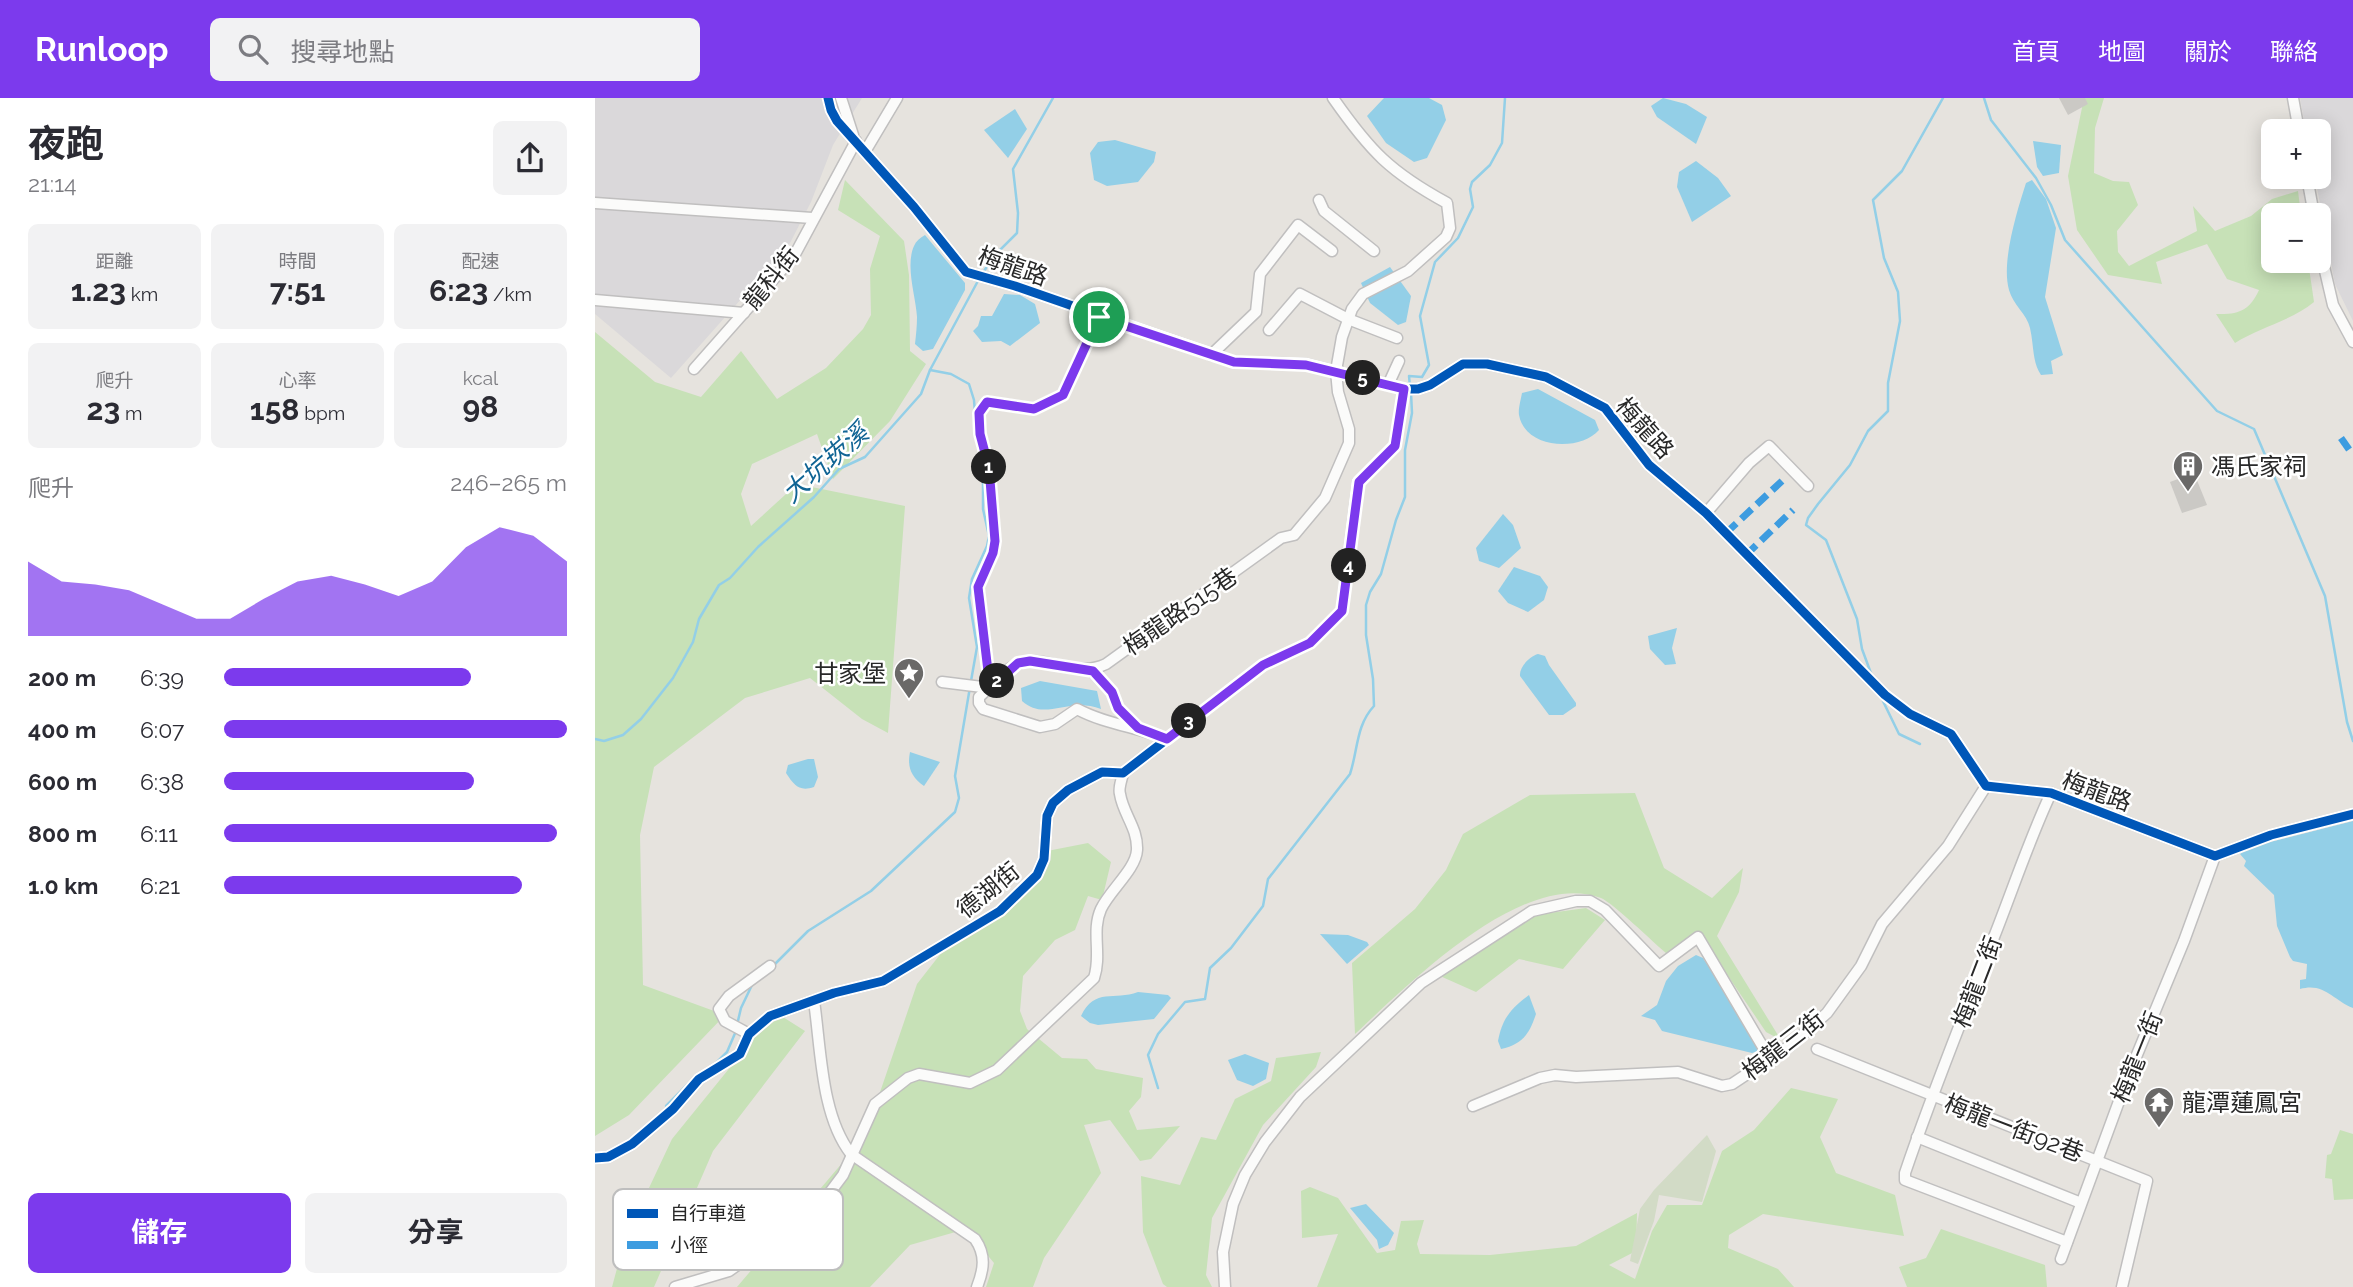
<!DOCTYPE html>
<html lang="zh-TW">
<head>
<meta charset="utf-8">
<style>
  body { margin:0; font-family:Raleway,"Noto Sans TC",sans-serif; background:#f2f2f3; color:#2b2b33; height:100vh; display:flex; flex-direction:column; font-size:26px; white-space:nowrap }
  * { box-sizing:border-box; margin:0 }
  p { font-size:23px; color:#7c7c81 }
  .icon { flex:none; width:38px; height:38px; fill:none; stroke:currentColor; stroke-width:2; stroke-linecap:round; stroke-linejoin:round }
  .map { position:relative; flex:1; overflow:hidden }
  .sheet { display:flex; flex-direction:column; background:#fff; width:595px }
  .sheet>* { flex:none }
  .tools { position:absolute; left:1666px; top:21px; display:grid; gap:14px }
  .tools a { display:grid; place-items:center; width:70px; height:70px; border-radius:10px; background:#fff; box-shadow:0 4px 18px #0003; font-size:35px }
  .pin { position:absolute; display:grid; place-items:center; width:60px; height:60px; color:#fff; margin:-30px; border:4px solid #fff; border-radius:50%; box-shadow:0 2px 7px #0007 }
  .km { position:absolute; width:35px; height:35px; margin:-18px; border-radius:50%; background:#222; color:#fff; font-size:19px; line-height:35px; text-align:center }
  .round { display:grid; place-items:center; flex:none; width:74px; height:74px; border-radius:10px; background:#f2f2f3 }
  .headline { display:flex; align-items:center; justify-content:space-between; height:119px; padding:0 28px }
  h1 { font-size:38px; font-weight:700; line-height:52px }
  .metrics { display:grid; grid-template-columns:repeat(3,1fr); gap:10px; height:119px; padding:7px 28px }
  .metrics div { display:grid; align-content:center; border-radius:10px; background:#f2f2f3; text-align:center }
  .metrics b { font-size:30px; font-weight:700 }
  .metrics small { font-size:19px; font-weight:400 }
  .metrics p { font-size:19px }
  .chart { height:196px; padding:14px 28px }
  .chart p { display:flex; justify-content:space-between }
  .chart svg { width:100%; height:126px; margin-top:7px; fill:#7c3aed; opacity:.7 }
  .button { display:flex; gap:14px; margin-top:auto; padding:14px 28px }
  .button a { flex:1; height:80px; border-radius:10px; background:#7c3aed; color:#fff; font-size:28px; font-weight:700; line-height:80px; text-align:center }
  .button a+a { background:#f2f2f3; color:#2b2b33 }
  ul { padding:0 28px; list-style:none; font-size:23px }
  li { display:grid; grid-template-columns:112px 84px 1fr; align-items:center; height:52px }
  li i { height:18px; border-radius:9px; background:#7c3aed }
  header { display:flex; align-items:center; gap:42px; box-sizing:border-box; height:98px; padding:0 35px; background:#7c3aed; color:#fff }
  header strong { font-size:33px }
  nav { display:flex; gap:38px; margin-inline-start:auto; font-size:24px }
  .search { width:490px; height:63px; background:#f2f2f3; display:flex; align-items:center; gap:18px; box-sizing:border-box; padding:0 24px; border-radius:10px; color:#7c7c81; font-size:26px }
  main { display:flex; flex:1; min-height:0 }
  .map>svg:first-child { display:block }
</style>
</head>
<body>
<header>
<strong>Runloop</strong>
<div class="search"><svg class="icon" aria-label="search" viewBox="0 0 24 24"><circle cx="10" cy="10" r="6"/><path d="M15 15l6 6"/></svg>搜尋地點</div>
<nav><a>首頁</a><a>地圖</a><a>關於</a><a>聯絡</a></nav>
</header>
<main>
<section class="sheet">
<div class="headline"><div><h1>夜跑</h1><p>21:14</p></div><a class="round"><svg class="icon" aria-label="share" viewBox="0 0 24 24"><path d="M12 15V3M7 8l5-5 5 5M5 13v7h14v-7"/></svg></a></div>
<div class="metrics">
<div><p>距離</p><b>1.23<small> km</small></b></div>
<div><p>時間</p><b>7:51</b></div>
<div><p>配速</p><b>6:23<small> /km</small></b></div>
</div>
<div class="metrics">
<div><p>爬升</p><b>23<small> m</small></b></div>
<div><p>心率</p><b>158<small> bpm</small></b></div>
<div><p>kcal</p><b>98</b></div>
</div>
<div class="chart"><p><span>爬升</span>246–265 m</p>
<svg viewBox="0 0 160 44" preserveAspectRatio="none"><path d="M0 44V18L10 25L20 26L30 28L40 33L50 38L60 38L70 31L80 25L90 23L100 26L110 30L120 25L130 13L140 6L150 9L160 18V44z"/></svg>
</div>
<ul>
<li><b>200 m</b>6:39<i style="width:72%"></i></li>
<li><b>400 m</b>6:07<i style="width:100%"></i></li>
<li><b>600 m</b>6:38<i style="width:73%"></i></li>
<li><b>800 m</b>6:11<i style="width:97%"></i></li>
<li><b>1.0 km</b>6:21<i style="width:87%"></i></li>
</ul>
<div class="button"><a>儲存</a><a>分享</a></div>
</section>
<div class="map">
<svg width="1758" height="1189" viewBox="0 0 1758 1189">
  <rect width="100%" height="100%" fill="#e6e3de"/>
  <!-- industrial -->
  <g fill="#dad8da">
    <path d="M0 0H267L238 47 216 104 194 147 76 280 0 216Z"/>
    <path d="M1705 0H1758V223L1740 186 1720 79H1724V33H1711Z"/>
  </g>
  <!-- green -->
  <g fill="#c7e1b7">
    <path d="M1489 0H1509L1500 30 1499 75 1518 83 1534 84 1543 107 1522 133 1523 154 1534 168 1602 133 1598 108 1620 133 1656 118 1677 101 1703 93 1706 117H1678V163H1713L1719 204C1696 223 1665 229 1640 245L1621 216C1644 217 1655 212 1664 192L1632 181 1612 146 1561 164 1567 186 1513 177 1482 132 1473 78Z"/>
    <path d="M250 82 309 143 314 177 315 253 331 266 295 323 238 381 222 336 157 366 146 396 156 428 202 386 310 408 293 635 267 621 215 580 150 600 59 669 45 737 48 887 130 917 34 1017 0 1038V234L60 284 106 299 146 253 182 301 231 270 268 231 276 217 275 171 285 138 243 112Z"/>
    <path d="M1040 695 1069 770 1117 800 1148 770 1144 794 1122 838 1186 942 1171 934 1108 841 1071 855C1059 845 1018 805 1006 800 928 770 813 887 760 936L757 865 820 811 851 772 868 736 935 697Z"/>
    <path d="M493 745 516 764 507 802 493 798 480 832 460 842 428 878 425 913 432 931 467 960 492 961 501 971 548 980 546 999 534 1013 542 1032 585 1028 556 1061 545 1063 515 1022 489 1027 506 1075 449 1160 438 1189H391L399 1165 371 1131 315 1147 275 1189H142L248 1064 282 1003 322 886 347 854 428 794 447 754Z"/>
    <path d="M991 810 1010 822 968 871 924 861 881 894 845 878 940 817Z"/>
    <path d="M180 914 210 933 118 1053 59 1189H17L30 1141 77 1041Z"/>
    <path d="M726 954 721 969 668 1027 617 1120 611 1177 617 1189H572L568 1186 548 1134 546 1078 585 1087 606 1039 621 1042 640 1001 676 983 681 960Z"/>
    <path d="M1196 990 1243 1001 1225 1039 1241 1075 1300 1097 1309 1138 1168 1116 1134 1137 1133 1150 1183 1171 1199 1189H722L743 1136 707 1140 706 1093 715 1089 743 1100 782 1155 800 1152 806 1123 829 1122 822 1146 825 1156 895 1157 981 1148 1042 1115 1041 1153 1014 1167 1040 1181 1057 1133 1072 1107H1107L1127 1053 1159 1032Z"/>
    <path d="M1745 1032 1758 1036V1101L1739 1102 1737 1081 1730 1080 1732 1057 1736 1056Z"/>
    <path d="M1346 1131 1450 1167 1452 1189H1312L1304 1169 1331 1160Z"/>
  </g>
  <!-- cemetery -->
  <path fill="#d2dbc6" d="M1112 1037 1121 1053 1107 1104 1064 1097 1059 1123 1043 1166 1035 1163 1045 1111 1059 1092Z"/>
  <!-- water -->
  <g fill="#93cfe7">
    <path d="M789 0H834L847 7 851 22 832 60 819 64 791 45 772 18Z"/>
    <path d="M1068 0 1091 6 1112 19 1101 46 1062 19 1056 8Z"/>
    <path d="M420 11 432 31 413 60 389 32Z"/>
    <path d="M520 42 561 54 559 64 543 84 512 88 499 82 495 55 503 44Z"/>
    <path d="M1438 43 1466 47 1464 75 1448 78 1442 69Z"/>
    <path d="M1101 63 1123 80 1136 98 1097 124 1082 89 1084 74Z"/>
    <path d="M1437 82 1451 101 1461 130 1450 199 1468 257 1456 263 1458 276 1446 277C1437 264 1439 247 1435 230 1432 216 1418 207 1414 192 1406 164 1422 113 1431 85Z"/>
    <path d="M330 137 370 185V192L338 251 328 253 320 246C321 237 322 228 322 219 321 199 310 168 319 148 321 143 325 140 330 137Z"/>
    <path d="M795 169 816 198 811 224 803 227 775 205 766 185Z"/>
    <path d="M409 196 425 197 440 206 445 225 415 248 406 243 387 244 378 233 383 228 386 218H397Z"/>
    <path d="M943 291 1000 322 1004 332C985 354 930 351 924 317 923 311 926 301 927 295Z"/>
    <path d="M908 416 918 427 926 450 904 470 884 463 881 450Z"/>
    <path d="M919 469 945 478 953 489 949 502 933 514 913 505 903 493Z"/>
    <path d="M1082 530 1077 550 1081 566 1070 567 1055 551 1053 538Z"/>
    <path d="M943 556 950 558 954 567 981 605V608L968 617H954L925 578C924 569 935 558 943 556Z"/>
    <path d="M445 583 502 593 506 611C473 598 450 624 427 603L426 590Z"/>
    <path d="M315 654 345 664 329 688C316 679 312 669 315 654Z"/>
    <path d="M213 661H219L223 679 219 689C204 694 199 687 191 675L193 667Z"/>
    <path d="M1758 723V910C1738 902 1729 884 1705 891V882L1711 881 1712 866 1698 863 1695 859 1682 828 1679 797 1649 768 1651 763 1645 756 1655 749Z"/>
    <path d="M725 836 753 837 772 844 774 847 752 866Z"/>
    <path d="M1101 857 1108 860 1165 948 1163 953 1157 955 1067 933 1060 922 1046 918 1062 907 1071 883 1083 868Z"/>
    <path d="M543 894 573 897 576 900 559 921 503 927 495 925 486 918C500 889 519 903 543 894Z"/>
    <path d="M934 897 941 916C934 937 927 946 906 951L903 943C907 921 916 910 934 897Z"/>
    <path d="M650 956 674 965 671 981 658 988 642 982 633 962Z"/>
    <path d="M771 1106 799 1135 793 1147 784 1151 782 1142 755 1110Z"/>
  </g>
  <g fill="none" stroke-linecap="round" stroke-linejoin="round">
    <!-- stream -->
    <g stroke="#93cfe7" stroke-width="2.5">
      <path d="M1389 0 1396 22 1441 80 1456 107 1470 142 1622 313 1659 331 1730 498 1752 624 1758 643"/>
      <path d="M388 175 397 160 422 135 423 115 418 71 458 0"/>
      <path d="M335 272 356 276 374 286 379 302 380 316"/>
      <path d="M815 289 814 278 827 279 834 267 825 218 840 164 863 140 878 109 875 91 877 84 895 67 907 45 910 0"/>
      <path d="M1277 578 1267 551 1262 521 1231 442 1211 427 1213 420 1223 406 1255 367 1273 333 1293 313V285L1305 223 1303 194 1289 160 1278 102 1307 73 1348 0"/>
      <path d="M376 583 382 549 374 500 377 481 392 448 394 438 388 411V365L380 337"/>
      <path d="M1285 597 1304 636 1325 646"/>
      <path d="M0 641 9 643 28 637 46 621 78 580 98 544 104 521 124 487 135 480 163 449 219 399 244 371 270 359 326 296 335 272 384 181"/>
      <path d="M180 866 213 833 276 793 360 714 364 700 360 678 375 589"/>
      <path d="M142 927 146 910 157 887"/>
      <path d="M121 965 132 954 141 933"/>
      <path d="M563 990 553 957 563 936 590 904 610 901 615 870 636 850 668 808 673 781 755 676C763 652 761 627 779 608L778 581 771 537V507L775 494 786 476 801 422 810 399V352L817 315 816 295"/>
      <path d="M71 1008 101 978"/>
    </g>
  </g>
  <!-- building -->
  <g fill="#cbc9c5">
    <path d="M1464 0H1490L1493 6 1473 17Z"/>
    <path d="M1599 375 1612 407 1587 415 1575 384Z"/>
  </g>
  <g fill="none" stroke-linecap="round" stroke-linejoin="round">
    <!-- minor casing -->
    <g stroke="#c0bfbf" stroke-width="13">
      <g id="minor">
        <path d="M233 0 236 12 242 23 319 109 371 174 420 188 639 264 711 266 809 291H823L835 287 868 266H892L951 279 1010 310 1054 367 1111 415 1290 597 1315 616 1356 636 1391 688 1456 695 1620 758 1676 737 1758 716"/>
        <path d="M246 0 258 37"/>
        <path d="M1698 0 1704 33"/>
        <path d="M271 52 302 0"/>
        <path d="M1712 79 1719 117"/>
        <path d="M724 102 729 113 779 153"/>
        <path d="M0 105 217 120"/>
        <path d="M1724 147 1738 207 1758 244"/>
        <path d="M0 202 149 215"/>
        <path d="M674 232 705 196 753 221 802 240"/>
        <path d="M616 257 661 214 665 176 703 127 737 153"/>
        <path d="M99 271 199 158 261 43"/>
        <path d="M793 287 804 263"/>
        <path d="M1111 415 1154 365 1174 348 1213 388"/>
        <path d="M497 573 517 594 523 610 543 630"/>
        <path d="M347 584 395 590 383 489 398 455 400 443 394 370 385 336 384 315 392 304 439 311 468 297 504 219"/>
        <path d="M572 641C542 629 510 626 482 611L460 626 445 629 388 611 384 605V599C396 589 408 572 423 566 446 555 480 581 511 566L686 440 699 437 730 400 754 345V331L743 294 741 273 747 239 757 211 768 196 813 173 851 139 855 130 852 105C795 74 775 53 738 0"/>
        <path d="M1456 695C1434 742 1418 791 1399 839 1369 917 1337 995 1310 1075V1082L1472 1144"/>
        <path d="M219 903C226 951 226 1018 256 1056L380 1141C391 1157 389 1171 382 1189"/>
        <path d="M154 936 130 923 124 911 134 898 175 868"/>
        <path d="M1222 951 1552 1083 1527 1189"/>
        <path d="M878 1008 945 980 960 977 981 979 1083 974 1127 988 1137 986 1196 947 1232 915 1266 868 1287 826 1353 748 1391 688"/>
        <path d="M1322 1039 1486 1105"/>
        <path d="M0 1060 13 1059 37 1046 78 1011 104 981 145 956 154 936 175 918 239 895 288 883 405 813 442 777 449 761 452 718 458 705 473 692 507 674 528 675 668 567 715 545 747 513 763 384 800 347 809 291"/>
        <path d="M1466 1161 1534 976 1589 843 1620 758"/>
        <path d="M80 1189 134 1173 224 1109 248 1077 280 1006 313 980 324 976 375 985 402 972 499 880C507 857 496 833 506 811 515 792 541 771 542 752 543 730 528 716 525 696 523 690 527 681 528 675"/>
        <path d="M630 1189 628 1154 638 1106 650 1077 670 1044 705 999 826 885 937 813 981 803H995L1010 812 1064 868 1103 839 1175 961"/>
      </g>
    </g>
    <!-- minor -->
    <use href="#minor" stroke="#fbfbfa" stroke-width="10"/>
    <!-- quiet -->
    <g stroke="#3d9ce0" stroke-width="7" stroke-dasharray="14 7" stroke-linecap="butt">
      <path d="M1746 340 1758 357"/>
      <path d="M1131 435 1187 383"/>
      <path d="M1151 457 1198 412"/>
    </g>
    <!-- cycleway casing -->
    <g stroke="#fff" stroke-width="13">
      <g id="cycleway">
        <path d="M233 0 236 12 242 23 319 109 371 174 420 188 639 264 711 266 809 291H823L835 287 868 266H892L951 279 1010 310 1054 367 1111 415 1290 597 1315 616 1356 636 1391 688 1456 695 1620 758 1676 737 1758 716"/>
        <path d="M0 1060 13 1059 37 1046 78 1011 104 981 145 956 154 936 175 918 239 895 288 883 405 813 442 777 449 761 452 718 458 705 473 692 507 674 528 675 668 567 715 545 747 513 763 384 800 347 809 291"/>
      </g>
    </g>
    <!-- cycleway -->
    <use href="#cycleway" stroke="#0057b8" stroke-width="9"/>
  </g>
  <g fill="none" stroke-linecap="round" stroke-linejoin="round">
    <!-- route casing -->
    <g stroke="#fff" stroke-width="14">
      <path id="route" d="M504 219 639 264 711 267 809 291 800 348 764 384 747 513 715 545 668 567 572 641 543 630 523 610 517 594 498 573 435 563 423 565 395 590 383 489 398 455 400 443 394 370 385 336 384 315 392 304 439 311 468 297Z"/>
    </g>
    <!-- route -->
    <use href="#route" stroke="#7c3aed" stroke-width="9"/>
  </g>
  <!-- icons -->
  <defs>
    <g id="building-pin" transform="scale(1.575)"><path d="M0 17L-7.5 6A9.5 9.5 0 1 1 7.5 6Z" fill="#6a6968" stroke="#fff"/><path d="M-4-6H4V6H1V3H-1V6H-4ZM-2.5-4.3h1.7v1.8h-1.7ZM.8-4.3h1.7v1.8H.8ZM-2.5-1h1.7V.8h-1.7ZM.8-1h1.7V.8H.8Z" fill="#fff"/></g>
    <g id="sight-pin" transform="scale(1.575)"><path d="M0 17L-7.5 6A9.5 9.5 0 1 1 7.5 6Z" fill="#6a6968" stroke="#fff"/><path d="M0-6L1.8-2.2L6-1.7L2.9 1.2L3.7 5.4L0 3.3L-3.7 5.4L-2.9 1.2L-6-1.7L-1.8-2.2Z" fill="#fff"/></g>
    <g id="temple-pin" transform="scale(1.575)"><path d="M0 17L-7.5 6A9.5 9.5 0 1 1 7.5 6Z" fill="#6a6968" stroke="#fff"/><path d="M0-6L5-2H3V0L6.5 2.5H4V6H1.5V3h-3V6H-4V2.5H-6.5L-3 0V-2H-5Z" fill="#fff"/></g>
  </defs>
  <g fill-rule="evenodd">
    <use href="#building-pin" x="1593" y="368"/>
    <use href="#sight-pin" x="314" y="575"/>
    <use href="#temple-pin" x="1564" y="1004"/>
  </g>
  <g text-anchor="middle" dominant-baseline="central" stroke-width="5" stroke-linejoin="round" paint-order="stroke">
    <!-- street labels -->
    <g font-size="24" fill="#282828" stroke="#fff">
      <text transform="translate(418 168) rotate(19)">梅龍路</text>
      <text transform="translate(176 180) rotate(-51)">龍科街</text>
      <text transform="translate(1050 330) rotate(48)">梅龍路</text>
      <text transform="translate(585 513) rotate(-35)">梅龍路515巷</text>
      <text transform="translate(1502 693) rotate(20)">梅龍路</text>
      <text transform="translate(393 792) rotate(-39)">德湖街</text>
      <text transform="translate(1382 884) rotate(-69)">梅龍二街</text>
      <text transform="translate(1188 947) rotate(-38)">梅龍三街</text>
      <text transform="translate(1542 959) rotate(-68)">梅龍一街</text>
      <text transform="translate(1419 1030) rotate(21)">梅龍一街92巷</text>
    </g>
    <!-- poi labels -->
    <g font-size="24" fill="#282828" stroke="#fff" text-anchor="start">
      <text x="1616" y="368">馮氏家祠</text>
      <text x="291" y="575" text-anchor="end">甘家堡</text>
      <text x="1587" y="1004">龍潭蓮鳳宮</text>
    </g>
    <!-- water labels -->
    <g font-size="26" font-style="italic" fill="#106494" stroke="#fff">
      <text transform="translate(230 365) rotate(-41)">大坑崁溪</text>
    </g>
  </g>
  <!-- legend -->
  <rect x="18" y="1091" width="230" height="81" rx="10" fill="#fff" stroke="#bebebe" stroke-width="2"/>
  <rect x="32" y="1111" width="31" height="9" fill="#0057b8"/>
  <rect x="32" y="1143" width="31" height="8" fill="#3d9ce0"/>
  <g font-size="19" fill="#282828">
    <text x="75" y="1122">自行車道</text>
    <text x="75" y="1154">小徑</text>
  </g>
</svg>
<div class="tools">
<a>+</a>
<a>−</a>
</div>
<div class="pin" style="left:504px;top:219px;background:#1e9e55"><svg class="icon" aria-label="arrive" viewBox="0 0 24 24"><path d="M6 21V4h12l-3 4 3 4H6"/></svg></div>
<b class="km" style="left:394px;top:369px">1</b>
<b class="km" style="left:402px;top:583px">2</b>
<b class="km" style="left:594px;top:623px">3</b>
<b class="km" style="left:754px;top:468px">4</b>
<b class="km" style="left:768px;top:280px">5</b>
</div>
</main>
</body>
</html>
